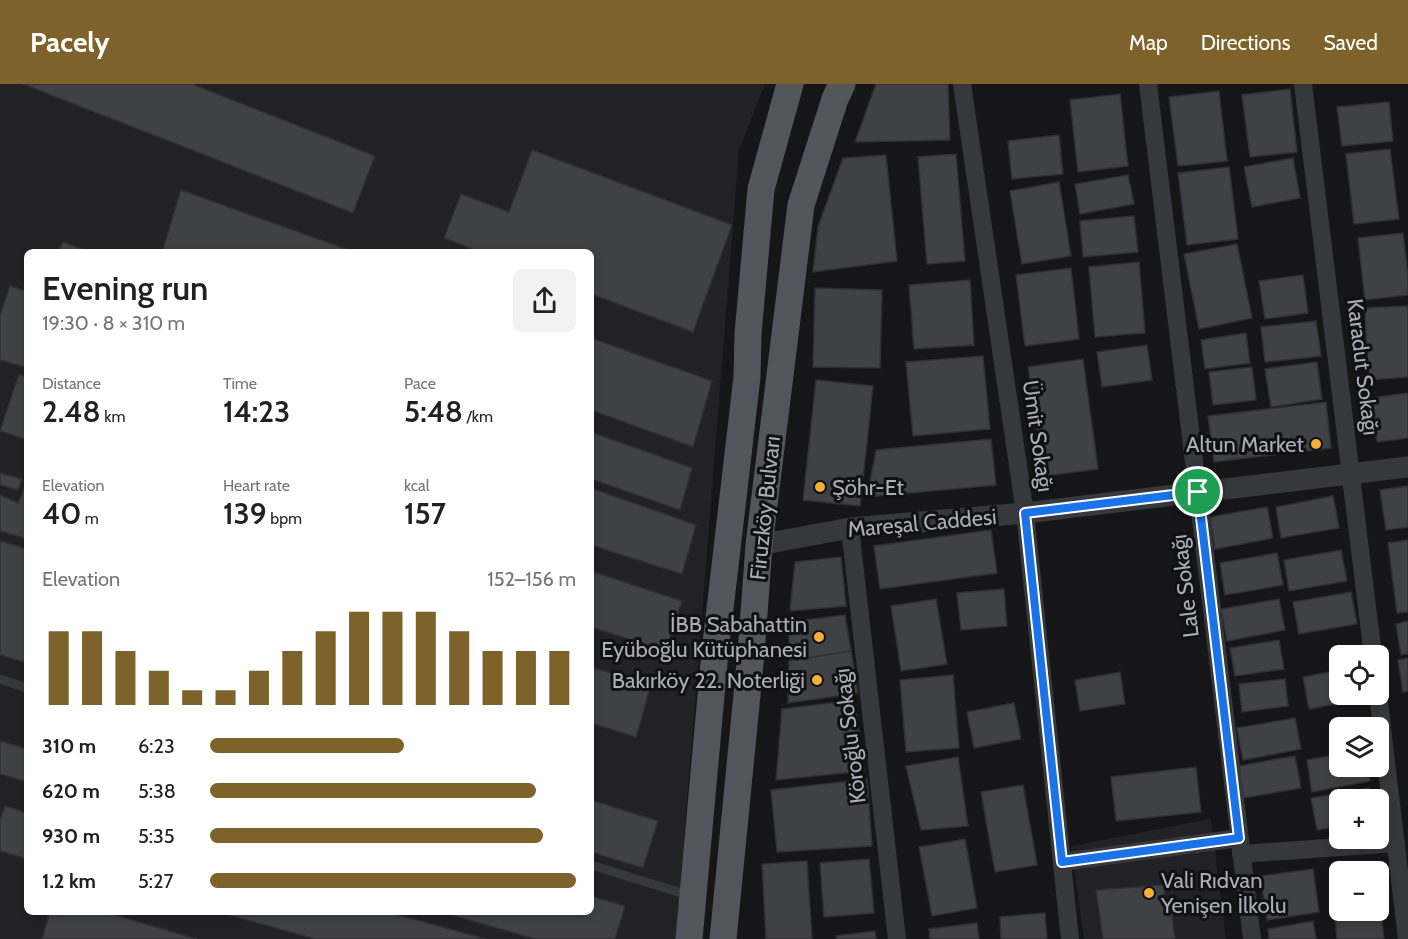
<!DOCTYPE html>
<html lang="en">
<head>
<meta charset="utf-8">
<style>
  body { margin:0; font-family:Cabin,sans-serif; background:#f2f2f2; color:#202124; height:100vh; display:flex; flex-direction:column; font-size:22px; white-space:nowrap }
  * { box-sizing:border-box; margin:0 }
  p { font-size:20px; color:#757577 }
  .icon { flex:none; width:33px; height:33px; fill:none; stroke:currentColor; stroke-width:2; stroke-linecap:round; stroke-linejoin:round }
  .map { position:relative; flex:1; overflow:hidden }
  .details { position:absolute; left:24px; top:165px; width:570px; height:666px; display:flex; flex-direction:column; background:#fff; border-radius:9px; box-shadow:0 3px 9px #0003 }
  .details>* { flex:none }
  .tools { position:absolute; left:1329px; top:561px; display:grid; gap:12px }
  .tools a { display:grid; place-items:center; width:60px; height:60px; border-radius:9px; background:#fff; box-shadow:0 3px 9px #0003; font-size:30px }
  .pin { position:absolute; display:grid; place-items:center; width:51px; height:51px; color:#fff; margin:-26px; border:3px solid #fff; border-radius:50%; box-shadow:0 2px 6px #0007 }
  .round { display:grid; place-items:center; flex:none; width:63px; height:63px; border-radius:9px; background:#f2f2f2 }
  .overview { display:flex; align-items:center; justify-content:space-between; height:102px; padding:0 18px }
  h1 { font-size:33px; font-weight:600; line-height:45px }
  .figures { display:grid; grid-template-columns:repeat(3,1fr); gap:9px; height:102px; padding:6px 18px }
  .figures div { display:grid; align-content:center }
  .figures b { font-size:30px; font-weight:600 }
  .figures small { font-size:16px; font-weight:400 }
  .figures p { font-size:16px }
  .chart { height:168px; padding:12px 18px }
  .chart p { display:flex; justify-content:space-between }
  .chart svg { width:100%; height:108px; margin-top:6px; stroke:#7e622b; stroke-width:6 }
  ul { padding:0 18px; list-style:none; font-size:20px }
  li { display:grid; grid-template-columns:96px 72px 1fr; align-items:center; height:45px }
  li i { height:15px; border-radius:8px; background:#7e622b }
  header { display:flex; align-items:center; gap:36px; box-sizing:border-box; height:84px; padding:0 30px; background:#7e622b; color:#fff }
  header strong { font-size:28px }
  nav { display:flex; gap:33px; margin-inline-start:auto; font-size:21px }
  .map>svg:first-child { display:block }
</style>
</head>
<body>
<header>
<strong>Pacely</strong>
<nav><a>Map</a><a>Directions</a><a>Saved</a></nav>
</header>
<div class="map">
<svg width="1408" height="855" viewBox="0 0 1408 855">
  <rect width="100%" height="100%" fill="#161618"/>
  <!-- built -->
  <g fill="#222225" fill-rule="evenodd">
    <path d="M0 0H765L739 66 676 855H0ZM27 168H591V828H27Z"/>
    <path d="M1211 735 1226 855H1084L1071 762Z"/>
  </g>
  <!-- building -->
  <g fill="#404145" stroke="#303034" stroke-width="1.5">
    <path d="M23 0H192L375 72 353 129Z"/>
    <path d="M876 0H948L950 56 855 58Z"/>
    <path d="M1290 5 1297 68 1250 73 1242 11Z"/>
    <path d="M1219 7 1227 77 1178 82 1169 13Z"/>
    <path d="M1120 10 1128 82 1078 88 1070 16Z"/>
    <path d="M1389 18 1393 57 1342 62 1337 23Z"/>
    <path d="M1059 51 1063 90 1012 95 1008 57Z"/>
    <path d="M1390 65 1399 135 1354 140 1346 70Z"/>
    <path d="M532 66 732 141 693 248 591 210V168H480L444 154 461 110 509 128Z"/>
    <path d="M956 70 965 177 927 180 918 73Z"/>
    <path d="M886 71 897 177 813 188 818 143 843 74Z"/>
    <path d="M1293 74 1300 114 1252 123 1244 83Z"/>
    <path d="M1229 83 1238 155 1187 161 1178 89Z"/>
    <path d="M1128 91 1134 120 1080 130 1075 100Z"/>
    <path d="M1059 98 1071 172 1022 180 1010 107Z"/>
    <path d="M181 106 354 168H162Z"/>
    <path d="M1134 132 1138 168 1083 173 1080 137Z"/>
    <path d="M1403 149 1408 192V211L1365 216 1358 154Z"/>
    <path d="M63 158 90 168H58Z"/>
    <path d="M1237 160 1252 234 1199 245 1184 170Z"/>
    <path d="M1139 178 1145 249 1095 253 1089 183Z"/>
    <path d="M1071 184 1079 255 1025 262 1016 191Z"/>
    <path d="M1303 191 1308 229 1265 235 1259 197Z"/>
    <path d="M970 196 974 261 914 265 909 201Z"/>
    <path d="M10 202 27 207V284L0 276V231Z"/>
    <path d="M815 204 882 206 880 284 813 283Z"/>
    <path d="M1408 222V293L1368 296 1365 224Z"/>
    <path d="M1316 237 1321 272 1265 278 1261 243Z"/>
    <path d="M1246 249 1250 279 1205 285 1201 256Z"/>
    <path d="M591 254 712 297 693 363 591 326Z"/>
    <path d="M1147 261 1152 296 1102 303 1097 268Z"/>
    <path d="M983 272 990 345 913 352 906 278Z"/>
    <path d="M1083 275 1098 385 1044 392 1028 283Z"/>
    <path d="M1317 278 1322 315 1271 323 1265 285Z"/>
    <path d="M1252 283 1256 316 1213 321 1209 288Z"/>
    <path d="M19 290 27 293V356L0 347Z"/>
    <path d="M816 296 873 302 860 422 803 416Z"/>
    <path d="M1408 309V354L1377 358 1371 314Z"/>
    <path d="M1326 318 1331 364 1214 378 1208 332Z"/>
    <path d="M591 348 692 384 680 426 591 395Z"/>
    <path d="M991 355 996 401 867 413 876 366Z"/>
    <path d="M0 389 22 395 18 406 0 401Z"/>
    <path d="M27 397V455L0 447V411L18 419Z"/>
    <path d="M1408 402V443L1386 446 1380 406Z"/>
    <path d="M591 404 696 441 682 490 591 461Z"/>
    <path d="M1333 412 1339 444 1281 454 1276 423Z"/>
    <path d="M1267 423 1273 454 1215 465 1210 433Z"/>
    <path d="M991 446 997 489 880 505 874 462Z"/>
    <path d="M1408 456V528L1397 529 1388 459Z"/>
    <path d="M0 457 27 465V579L0 571Z"/>
    <path d="M1341 466 1347 497 1289 507 1284 476Z"/>
    <path d="M1277 469 1283 501 1225 511 1220 479Z"/>
    <path d="M841 473 846 522 790 527 795 478Z"/>
    <path d="M591 487 682 517 666 567 591 543Z"/>
    <path d="M1004 505 1007 542 961 546 957 509Z"/>
    <path d="M1351 508 1357 540 1299 550 1293 518Z"/>
    <path d="M936 515 947 580 901 587 891 522Z"/>
    <path d="M1279 515 1285 546 1227 557 1221 525Z"/>
    <path d="M845 531 851 567 789 577V538Z"/>
    <path d="M1408 537V570L1401 571 1396 540Z"/>
    <path d="M1279 556 1284 585 1235 592 1230 564Z"/>
    <path d="M851 567 858 609 788 619 789 577Z"/>
    <path d="M1408 574V607L1403 608 1398 576Z"/>
    <path d="M591 583 651 601 636 653 591 639Z"/>
    <path d="M1340 586V610H1365L1366 614 1309 625 1303 593Z"/>
    <path d="M1120 588 1125 620 1080 627 1075 596Z"/>
    <path d="M953 591 959 664 906 668 900 596Z"/>
    <path d="M1285 595 1288 622 1242 628 1239 600Z"/>
    <path d="M855 616 864 687 776 696 782 625Z"/>
    <path d="M1014 619 1021 655 974 664 967 628Z"/>
    <path d="M1295 634 1301 665 1243 676 1237 644Z"/>
    <path d="M0 657 27 665V698L0 690Z"/>
    <path d="M1340 670V682H1368L1370 697 1312 708 1307 676Z"/>
    <path d="M1295 672 1301 704 1244 714 1238 682Z"/>
    <path d="M958 673 968 742 921 746 906 682Z"/>
    <path d="M1196 683 1201 728 1116 737 1111 693Z"/>
    <path d="M867 695 872 762 777 768 771 706Z"/>
    <path d="M1023 701 1037 781 995 788 981 708Z"/>
    <path d="M1369 704 1371 716H1340V742L1317 746 1311 714Z"/>
    <path d="M591 716 658 737 643 784 591 768Z"/>
    <path d="M5 722 27 729V775L0 767V736Z"/>
    <path d="M965 755 977 824 932 832 919 763Z"/>
    <path d="M869 775 874 829 824 833 820 779Z"/>
    <path d="M807 777 812 855H766L762 780Z"/>
    <path d="M1370 782 1371 788H1340V813H1336L1334 784Z"/>
    <path d="M1313 785 1319 828 1267 836 1260 792Z"/>
    <path d="M1165 801 1163 823 1171 822 1175 855H1103L1096 806Z"/>
    <path d="M591 812 625 822 615 855H535L441 828H591Z"/>
    <path d="M1381 827 1384 855H1337L1335 831Z"/>
    <path d="M50 828H105L197 855H42Z"/>
    <path d="M218 828H388L486 855H315Z"/>
    <path d="M1045 829 1047 855H1001L1000 833Z"/>
    <path d="M1313 837 1316 855H1269L1268 845Z"/>
    <path d="M977 839 979 855H930L929 845Z"/>
    <path d="M875 847 876 855H837L836 852Z"/>
  </g>
  <g fill="none" stroke-linecap="round" stroke-linejoin="round">
    <!-- service -->
    <g stroke="#37383d" stroke-width="9">
      <path d="M0 595 27 604"/>
      <path d="M591 781 691 812"/>
    </g>
    <!-- minor -->
    <g stroke="#37383d" stroke-width="18">
      <path d="M962 0 1025 429 1070 855"/>
      <path d="M1148 0 1252 855"/>
      <path d="M1303 0 1373 572"/>
      <path d="M850 444 897 855"/>
      <path d="M1378 610 1407 855"/>
      <path d="M1241 770 1396 759"/>
      <path d="M1062 778 1239 754"/>
    </g>
    <!-- tertiary -->
    <path stroke="#37383d" stroke-width="21" d="M759 461 850 444 1025 429 1408 383"/>
    <!-- primary -->
    <g stroke="#53555c" stroke-width="27">
      <path d="M689 855 715 568 747 293 748 250 761 105 790 0"/>
      <path d="M723 855 751 570 759 461 801 121 835 15 842 0"/>
    </g>
  </g>
  <g fill="none" stroke-linecap="round" stroke-linejoin="round">
    <!-- route casing -->
    <g stroke="#fff" stroke-width="12">
      <path id="route" d="M1198 408 1239 754 1062 778 1025 429Z"/>
    </g>
    <!-- route -->
    <use href="#route" stroke="#1a73e8" stroke-width="8"/>
  </g>
  <!-- markers -->
  <g fill="#f2b134" stroke="#111113" stroke-width="2">
    <circle cx="1316" cy="360" r="6"/>
    <circle cx="820" cy="403" r="6"/>
    <circle cx="819" cy="553" r="6"/>
    <circle cx="817" cy="596" r="6"/>
    <circle cx="1149" cy="809" r="6"/>
  </g>
  <g text-anchor="middle" dominant-baseline="central" stroke-width="6" stroke-linejoin="round" paint-order="stroke">
    <!-- street labels -->
    <g font-size="22" fill="#a8adb8" stroke="#111113">
      <text transform="translate(1363 283) rotate(83)">Karadut Sokağı</text>
      <text transform="translate(1038 352) rotate(82)">Ümit Sokağı</text>
      <text transform="translate(765 424) rotate(-84)">Firuzköy Bulvarı</text>
      <text transform="translate(922 439) rotate(-5)">Mareşal Caddesi</text>
      <text transform="translate(1185 502) rotate(-97)">Lale Sokağı</text>
      <text transform="translate(850 652) rotate(-97)">Köroğlu Sokağı</text>
    </g>
    <!-- poi labels -->
    <g font-size="22" fill="#a8adb8" stroke="#111113" text-anchor="end">
      <text x="1304" y="360">Altun Market</text>
      <text x="832" y="403" text-anchor="start">Şöhr-Et</text>
      <text x="807" y="540">İBB Sabahattin<tspan x="807" dy="25">Eyüboğlu Kütüphanesi</tspan></text>
      <text x="805" y="596">Bakırköy 22. Noterliği</text>
      <text x="1161" y="796" text-anchor="start">Vali Rıdvan<tspan x="1161" dy="25">Yenişen İlkolu</tspan></text>
    </g>
  </g>
</svg>
<div class="tools">
<a><svg class="icon" aria-label="locate" viewBox="0 0 24 24"><circle cx="12" cy="12" r="6"/><path d="M12 2v4M12 18v4M2 12h4M18 12h4"/></svg></a>
<a><svg class="icon" aria-label="layers" viewBox="0 0 24 24"><path d="M12 4l9 5-9 5-9-5zM3 14l9 5 9-5"/></svg></a>
<a>+</a>
<a>−</a>
</div>
<div class="pin" style="left:1198px;top:408px;background:#1e9e55"><svg class="icon" aria-label="arrive" viewBox="0 0 24 24"><path d="M6 21V4h12l-3 4 3 4H6"/></svg></div>
<section class="details">
<div class="overview"><div><h1>Evening run</h1><p>19:30 · 8 × 310 m</p></div><a class="round"><svg class="icon" aria-label="share" viewBox="0 0 24 24"><path d="M12 15V3M7 8l5-5 5 5M5 13v7h14v-7"/></svg></a></div>
<div class="figures">
<div><p>Distance</p><b>2.48<small> km</small></b></div>
<div><p>Time</p><b>14:23</b></div>
<div><p>Pace</p><b>5:48<small> /km</small></b></div>
</div>
<div class="figures">
<div><p>Elevation</p><b>40<small> m</small></b></div>
<div><p>Heart rate</p><b>139<small> bpm</small></b></div>
<div><p>kcal</p><b>157</b></div>
</div>
<div class="chart"><p><span>Elevation</span>152–156 m</p>
<svg viewBox="0 0 160 44" preserveAspectRatio="none"><path d="M5 44V14M15 44V14M25 44V22M35 44V30M45 44V38M55 44V38M65 44V30M75 44V22M85 44V14M95 44V6M105 44V6M115 44V6M125 44V14M135 44V22M145 44V22M155 44V22"/></svg>
</div>
<ul>
<li><b>310 m</b>6:23<i style="width:53%"></i></li>
<li><b>620 m</b>5:38<i style="width:89%"></i></li>
<li><b>930 m</b>5:35<i style="width:91%"></i></li>
<li><b>1.2 km</b>5:27<i style="width:100%"></i></li>
</ul>
</section>
</div>
</body>
</html>
